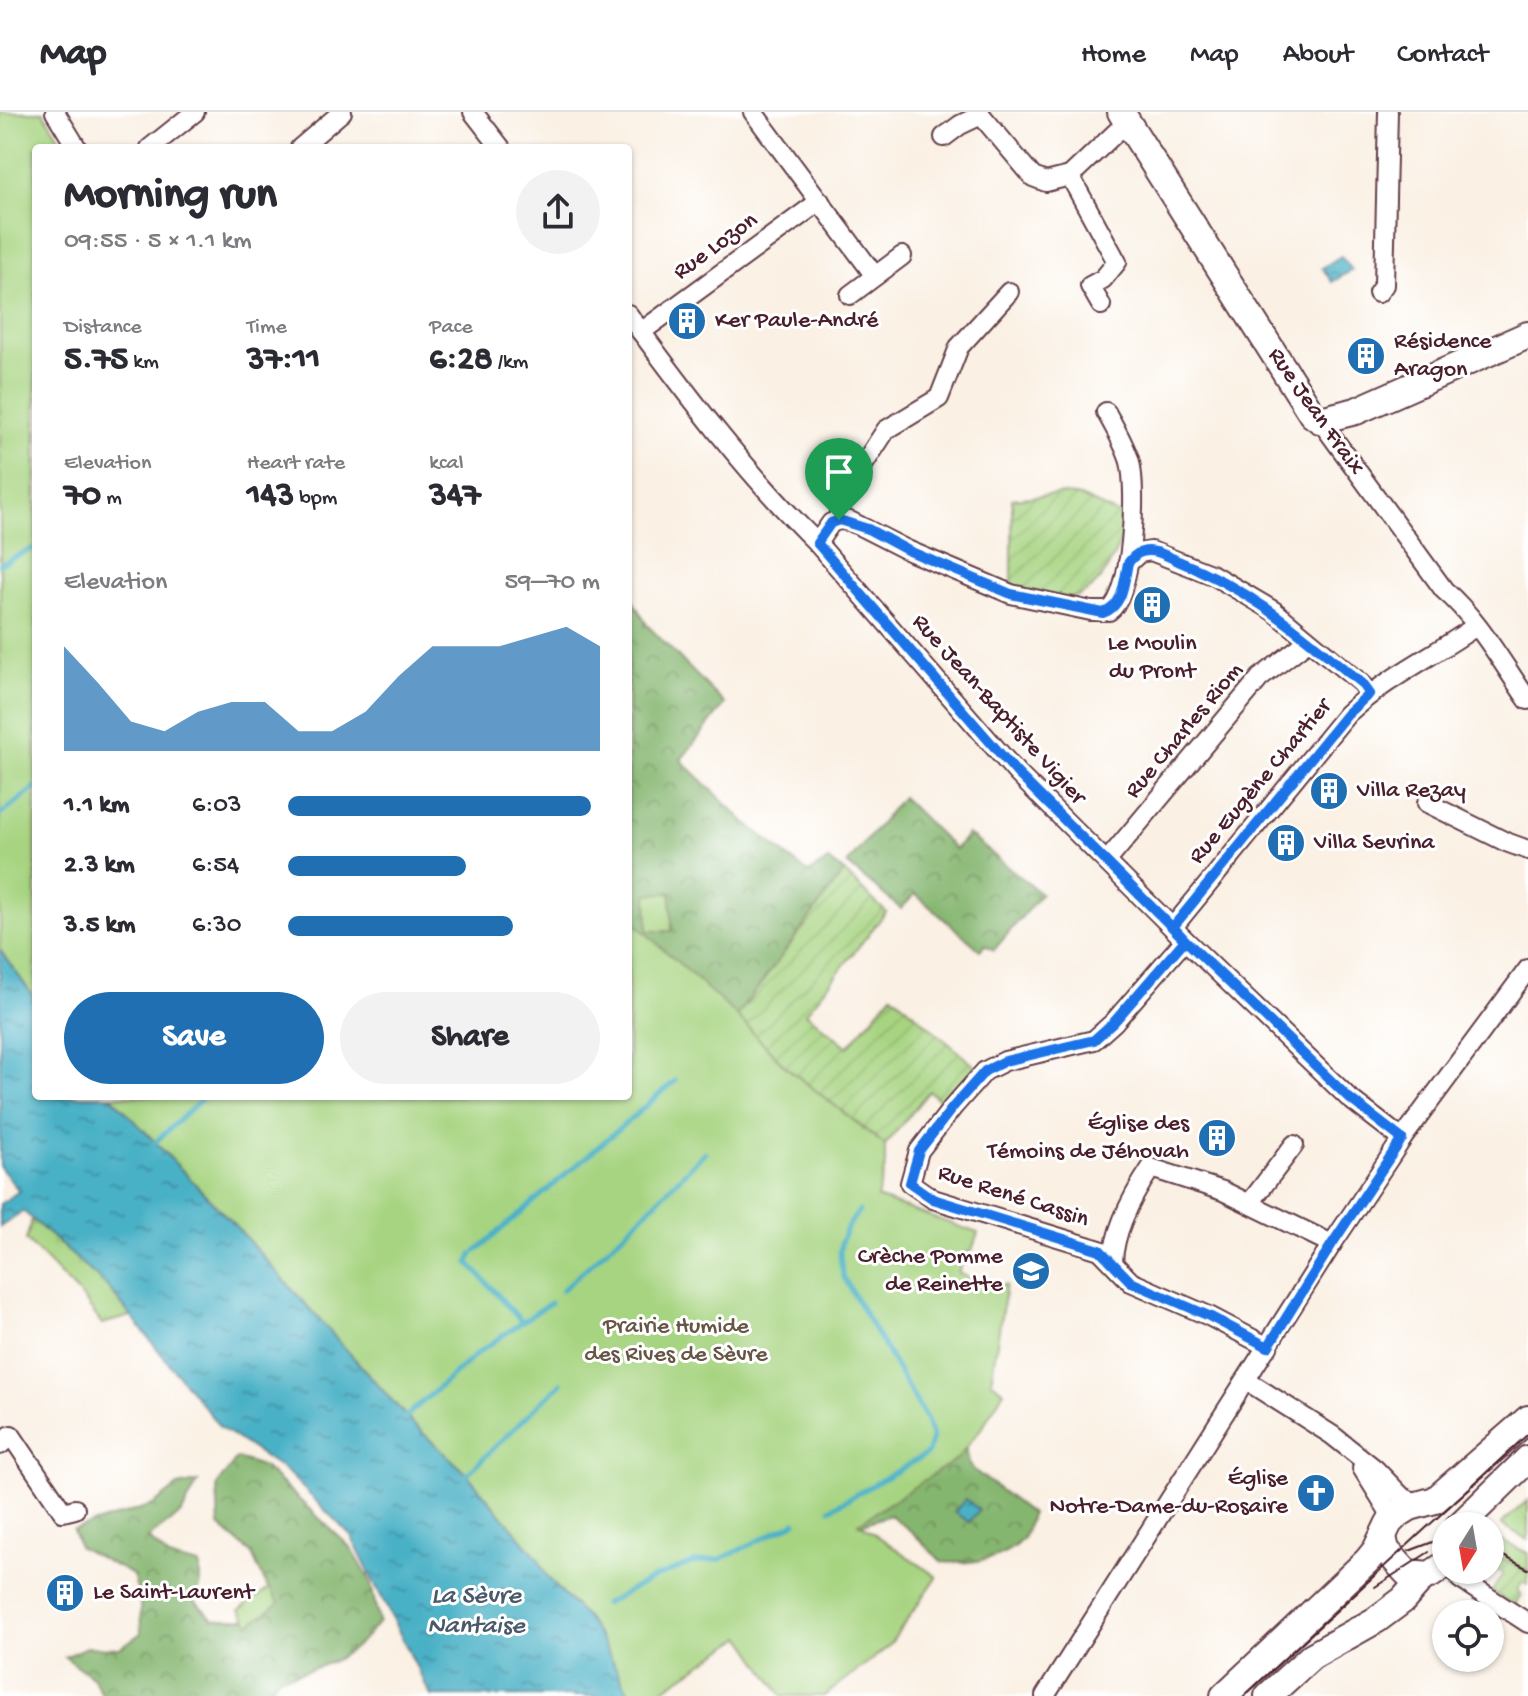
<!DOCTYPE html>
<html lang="en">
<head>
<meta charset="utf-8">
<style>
  body { margin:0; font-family:"Gochi Hand",sans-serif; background:#f2f2f3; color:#2b2b33; height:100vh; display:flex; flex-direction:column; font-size:30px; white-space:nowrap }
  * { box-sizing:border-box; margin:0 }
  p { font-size:26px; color:#7c7c81 }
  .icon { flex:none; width:44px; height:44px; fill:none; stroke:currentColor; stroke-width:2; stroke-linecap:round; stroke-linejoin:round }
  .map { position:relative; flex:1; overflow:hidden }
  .sheet { position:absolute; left:32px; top:32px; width:600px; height:956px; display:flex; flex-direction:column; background:#fff; border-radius:8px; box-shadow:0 2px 6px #0004 }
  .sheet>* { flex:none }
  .needle { width:52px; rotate:191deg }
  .tools { position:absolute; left:1432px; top:1400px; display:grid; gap:16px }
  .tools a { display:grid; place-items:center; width:72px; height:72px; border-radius:50%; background:#fff; box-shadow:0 2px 6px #0004; font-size:40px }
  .pin { position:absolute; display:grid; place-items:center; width:68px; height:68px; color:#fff; margin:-82px -34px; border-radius:50% 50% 50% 0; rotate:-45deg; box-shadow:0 0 8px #0007 }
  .pin .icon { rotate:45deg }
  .round { display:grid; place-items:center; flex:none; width:84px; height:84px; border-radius:42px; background:#f2f2f3 }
  .headline { display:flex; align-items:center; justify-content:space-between; height:136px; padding:0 32px }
  h1 { font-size:44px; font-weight:800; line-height:60px }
  .figures { display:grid; grid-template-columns:repeat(3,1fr); gap:12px; height:136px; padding:8px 32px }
  .figures div { display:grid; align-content:center }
  .figures b { font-size:34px; font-weight:800 }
  .figures small { font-size:22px; font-weight:400 }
  .figures p { font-size:22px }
  .chart { height:224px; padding:16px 32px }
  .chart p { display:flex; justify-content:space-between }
  .chart svg { width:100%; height:144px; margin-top:8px; fill:#1f6fb2; opacity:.7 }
  .action { display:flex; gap:16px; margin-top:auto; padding:16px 32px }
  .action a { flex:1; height:92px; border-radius:48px; background:#1f6fb2; color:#fff; font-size:32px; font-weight:800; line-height:92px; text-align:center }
  .action a+a { background:#f2f2f3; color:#2b2b33 }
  ul { padding:0 32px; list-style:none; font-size:26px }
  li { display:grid; grid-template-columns:128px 96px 1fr; align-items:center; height:60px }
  li i { height:20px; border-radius:10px; background:#1f6fb2 }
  header { display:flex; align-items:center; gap:48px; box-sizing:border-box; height:112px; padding:0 40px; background:#fff; border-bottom:2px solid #e1e1e2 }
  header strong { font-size:38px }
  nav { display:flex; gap:44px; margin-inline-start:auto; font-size:28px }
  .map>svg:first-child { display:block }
</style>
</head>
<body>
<header>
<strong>Map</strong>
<nav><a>Home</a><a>Map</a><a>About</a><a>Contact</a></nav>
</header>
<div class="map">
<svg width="1528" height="1584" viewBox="0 0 1528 1584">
  <defs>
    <pattern id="grass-tufts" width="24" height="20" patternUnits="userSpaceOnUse" patternTransform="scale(2)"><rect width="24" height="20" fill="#a7d481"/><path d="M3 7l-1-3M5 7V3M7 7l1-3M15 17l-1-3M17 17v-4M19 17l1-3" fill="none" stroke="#91b670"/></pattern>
    <pattern id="forest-crowns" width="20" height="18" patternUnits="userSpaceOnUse" patternTransform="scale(2)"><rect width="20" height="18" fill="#85b66f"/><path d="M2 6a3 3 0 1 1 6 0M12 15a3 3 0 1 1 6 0" fill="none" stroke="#6f935b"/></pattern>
    <pattern id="garden-furrows" width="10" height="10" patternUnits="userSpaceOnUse" patternTransform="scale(2)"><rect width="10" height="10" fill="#a7d481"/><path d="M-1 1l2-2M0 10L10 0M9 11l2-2" fill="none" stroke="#91b670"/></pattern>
    <pattern id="water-ripples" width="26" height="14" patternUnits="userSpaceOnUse" patternTransform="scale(2)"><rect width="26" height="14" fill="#48b1c6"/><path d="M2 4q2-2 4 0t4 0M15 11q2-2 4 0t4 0" fill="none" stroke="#3e8fa1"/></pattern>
  </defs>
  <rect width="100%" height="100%" fill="#fff"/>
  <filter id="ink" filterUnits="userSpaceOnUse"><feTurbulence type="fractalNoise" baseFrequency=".0125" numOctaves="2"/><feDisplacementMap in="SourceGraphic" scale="16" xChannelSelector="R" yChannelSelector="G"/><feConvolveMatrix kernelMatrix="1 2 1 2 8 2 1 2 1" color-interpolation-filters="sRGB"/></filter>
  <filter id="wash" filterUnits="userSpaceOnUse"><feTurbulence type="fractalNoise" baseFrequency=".006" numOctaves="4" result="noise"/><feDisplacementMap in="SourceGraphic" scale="32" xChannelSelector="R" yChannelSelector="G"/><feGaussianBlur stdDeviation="1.8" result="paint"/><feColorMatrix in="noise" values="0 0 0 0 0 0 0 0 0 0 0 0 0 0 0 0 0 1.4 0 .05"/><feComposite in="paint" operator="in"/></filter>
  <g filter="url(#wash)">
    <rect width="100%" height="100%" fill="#faf0e3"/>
    <!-- grass -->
    <g fill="url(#grass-tufts)" stroke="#787a56" stroke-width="2">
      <path d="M32 1107 106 1173 131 1204 102 1212 82 1185 26 1128Z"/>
      <path d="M1528 1388V1428L1501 1412Z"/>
      <path d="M1490 1424 1528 1441V1460L1490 1441Z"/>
    </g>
    <!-- forest -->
    <g fill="url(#forest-crowns)" stroke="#686a4d" stroke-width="2">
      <path d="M628 480 647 513 725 592 681 648 745 710 808 761 829 748 844 760 737 904 647 824 628 854Z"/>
      <path d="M902 685 955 737 968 722 1041 782 994 838 985 833 980 838 915 782 901 797 847 752Z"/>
      <path d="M963 1325 970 1355 1031 1402C1029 1410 1027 1421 1022 1427 1002 1449 969 1452 942 1450L912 1420 890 1403 868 1410 850 1421 613 1475Z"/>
      <path d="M237 1346 264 1355 351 1436 370 1468 379 1510C349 1548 325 1555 279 1565L266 1584H103L93 1566 65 1545 86 1535 120 1536 141 1521 140 1489 133 1463 79 1435 73 1418 153 1393 178 1374 198 1370 182 1401 148 1426 169 1446 200 1453V1475L193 1487 213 1507H255L270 1481 252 1442 219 1414 217 1373Z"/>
    </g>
    <!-- park -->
    <g fill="#a7d481" stroke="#787a56" stroke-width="2">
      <path d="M0 0H43L66 36H36V888L0 838Z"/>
      <path d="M671 781 672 819H648L647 782Z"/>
      <path d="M628 805 737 904 786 955 885 1033V1055L877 1086 978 1121 971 1141 966 1140 958 1161 988 1174 1006 1173 991 1269 1004 1279 983 1314 958 1346 859 1411 937 1465 888 1535 824 1584H782L742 1525 653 1584H631C617 1559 604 1529 586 1506 569 1486 547 1472 538 1446L466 1361 412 1311 239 1118 111 984H628Z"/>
      <path d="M270 1476 279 1491 250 1512 240 1498Z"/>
    </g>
    <!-- garden -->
    <g fill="url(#garden-furrows)" stroke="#787a56" stroke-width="2">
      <path d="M1060 382 1078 384 1120 403H1131C1118 431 1108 475 1075 485 1062 488 1027 478 1012 475V387Z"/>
      <path d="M844 760 886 800 806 901 848 935 892 882 976 955 945 992 929 979 885 1033 786 955 737 904Z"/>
      <path d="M1490 1441 1528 1460V1473L1523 1470 1517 1478 1521 1484 1514 1494 1492 1479 1503 1462 1490 1452Z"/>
    </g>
    <!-- water -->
    <g fill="url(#water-ripples)" stroke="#496878" stroke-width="2">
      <path d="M1341 144 1352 158 1332 170 1322 156Z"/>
      <path d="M0 838 36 888V984H111L239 1118 412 1311 466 1361 538 1446C547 1472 569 1486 586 1506 604 1529 617 1559 631 1584H431L351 1424 287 1360 220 1315 106 1173 23 1099 0 1115V1092L19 1079 0 1055Z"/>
      <path d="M966 1387 979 1398 969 1410 954 1400Z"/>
    </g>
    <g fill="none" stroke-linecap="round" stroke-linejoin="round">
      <!-- stream -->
      <g stroke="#48b1c6" stroke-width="5">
        <path d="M0 452 36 435"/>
        <path d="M0 703 36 675"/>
        <path d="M150 1035 205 984"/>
        <path d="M476 1139 675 969"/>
        <path d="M562 1178 627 1119 705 1040"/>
        <path d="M522 1210 550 1191"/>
        <path d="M403 1307 479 1240 522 1210 469 1151 472 1142"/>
        <path d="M464 1365 561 1271"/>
        <path d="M830 1397 927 1342 932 1326 927 1308 844 1166C836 1136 840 1123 859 1099"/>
        <path d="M605 1492 651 1467 692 1451 721 1447 796 1410"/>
      </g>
    </g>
  </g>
  <g filter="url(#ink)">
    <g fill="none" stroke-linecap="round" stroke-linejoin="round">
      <!-- street casing -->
      <g stroke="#643e47" stroke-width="22">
        <g id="street">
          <path d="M55 0 77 36"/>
          <path d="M473 0 501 36"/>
          <path d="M753 0 875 164"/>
          <path d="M944 25 960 13 981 3 1033 65 1046 70 1070 64 1127 10"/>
          <path d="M150 36 195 0"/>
          <path d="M300 36 342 0"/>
          <path d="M1070 64 1117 150 1103 167 1090 174 1101 193"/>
          <path d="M1378 181 1384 173 1388 0"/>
          <path d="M850 183 902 144"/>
          <path d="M628 202C686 281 747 362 817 431L1017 661 1185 828 1349 986 1402 1027"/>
          <path d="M641 220 820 89"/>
          <path d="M1320 308 1444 478C1478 507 1502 551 1528 588"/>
          <path d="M839 408V398L845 381 886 318 939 286 959 235 1009 180"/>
          <path d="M817 431 831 411 839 408 850 409 907 438 1011 482 1091 499H1109C1133 482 1137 379 1130 350 1125 333 1115 316 1106 300"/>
          <path d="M1128 451 1139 441 1151 439 1213 463 1274 499 1361 571 1369 582"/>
          <path d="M1427 691 1506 730 1528 738"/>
          <path d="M1107 749 1260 566 1308 529"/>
          <path d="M1173 815 1347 602C1386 566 1433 544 1476 514"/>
          <path d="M1185 828 1114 910 1094 928 1005 949 985 959 953 995 919 1039 910 1071 933 1087 1100 1138 1131 1170 1209 1204 1268 1235"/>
          <path d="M1250 1091 1294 1033"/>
          <path d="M1113 1150C1114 1117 1133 1083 1151 1056L1223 1079 1332 1132"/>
          <path d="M1247 1269 1332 1323 1375 1357 1402 1385 1421 1393"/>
          <path d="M0 1333 11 1323 63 1400 75 1397"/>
          <path d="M1362 1356 1388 1398 1389 1411"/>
          <path d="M1460 1467 1528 1511"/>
          <path d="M1045 1584 1332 1132 1402 1027 1528 857"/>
        </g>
      </g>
      <!-- secondary casing -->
      <g stroke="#643e47" stroke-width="30">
        <g id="secondary">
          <path d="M1121 0 1312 302 1320 308 1356 299 1528 223"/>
          <path d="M1459 1414 1528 1347"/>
          <path d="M1383 1425 1386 1438 1407 1461 1430 1463 1446 1452"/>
          <path d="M1224 1584 1367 1449 1376 1438 1389 1411 1397 1403 1410 1395 1435 1388 1528 1307"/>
          <path d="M1268 1584 1312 1544 1376 1508 1403 1488 1424 1464"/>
        </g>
      </g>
      <!-- street -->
      <use href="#street" stroke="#fff" stroke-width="18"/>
      <!-- secondary -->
      <use href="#secondary" stroke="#fff" stroke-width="26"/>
      <!-- tram -->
      <g stroke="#4a1f2b" stroke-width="2">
        <path d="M1490 1437 1528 1457"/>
        <path d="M1409 1439 1446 1425"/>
        <path d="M1375 1475 1429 1440"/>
        <path d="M1244 1584 1528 1322"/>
      </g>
    </g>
  </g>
  <g fill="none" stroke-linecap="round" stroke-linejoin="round" filter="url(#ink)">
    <!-- route casing -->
    <g stroke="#fff" stroke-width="16">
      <path id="route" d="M839 408 831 411 817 431 1017 661 1185 828 1349 986 1402 1027 1332 1132 1268 1235 1209 1204 1131 1170 1100 1138 933 1087 910 1071 919 1039 953 995 985 959 1005 949 1094 928 1114 910 1185 828 1173 815 1347 602 1369 582 1361 571C1299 520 1254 479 1178 449 1167 444 1154 436 1142 440 1136 441 1132 446 1128 451 1124 469 1124 494 1103 501L1011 482 907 438 868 417 839 408"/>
    </g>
    <!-- route -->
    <use href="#route" stroke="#1a73e8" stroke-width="10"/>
  </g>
  <!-- icons -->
  <defs>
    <g id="building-disc" transform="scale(2)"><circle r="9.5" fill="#1f6fb2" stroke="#fff"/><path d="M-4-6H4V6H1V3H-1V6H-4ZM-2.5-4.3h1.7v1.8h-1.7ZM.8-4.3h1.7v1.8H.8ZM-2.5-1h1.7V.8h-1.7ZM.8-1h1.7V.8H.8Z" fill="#fff"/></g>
    <g id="school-disc" transform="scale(2)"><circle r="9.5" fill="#1f6fb2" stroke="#fff"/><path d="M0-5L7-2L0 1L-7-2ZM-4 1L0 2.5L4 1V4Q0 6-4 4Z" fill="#fff"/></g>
    <g id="church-disc" transform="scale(2)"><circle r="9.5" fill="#1f6fb2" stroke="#fff"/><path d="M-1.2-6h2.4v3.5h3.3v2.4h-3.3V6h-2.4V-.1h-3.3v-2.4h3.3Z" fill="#fff"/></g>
  </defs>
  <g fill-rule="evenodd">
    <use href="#building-disc" x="687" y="209"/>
    <use href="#building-disc" x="1366" y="244"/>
    <use href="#building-disc" x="1152" y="493"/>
    <use href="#building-disc" x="1329" y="679"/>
    <use href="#building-disc" x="1286" y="731"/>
    <use href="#building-disc" x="1217" y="1026"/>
    <use href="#school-disc" x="1031" y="1159"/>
    <use href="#church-disc" x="1316" y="1381"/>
    <use href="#building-disc" x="65" y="1481"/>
  </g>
  <g text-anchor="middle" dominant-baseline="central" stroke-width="6" stroke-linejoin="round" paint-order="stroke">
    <!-- street labels -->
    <g font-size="24" fill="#4a1f2b" stroke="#fff">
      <text transform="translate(716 135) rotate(-36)">Rue Lozon</text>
      <text transform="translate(1315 300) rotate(55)">Rue Jean Fraix</text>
      <text transform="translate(998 598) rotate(48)">Rue Jean-Baptiste Vigier</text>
      <text transform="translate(1185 619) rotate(-50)">Rue Charles Riom</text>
      <text transform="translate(1261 670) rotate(-50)">Rue Eugène Chartier</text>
      <text transform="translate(1013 1085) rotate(18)">Rue René Cassin</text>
    </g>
    <!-- poi labels -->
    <g font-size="24" fill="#4a1f2b" stroke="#fff" text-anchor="start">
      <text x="715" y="209">Ker Paule-André</text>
      <text x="1394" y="230">Résidence<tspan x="1394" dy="28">Aragon</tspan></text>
      <text x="1152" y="532" text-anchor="middle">Le Moulin<tspan x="1152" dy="28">du Pront</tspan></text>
      <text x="1357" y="679">Villa Rezay</text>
      <text x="1314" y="731">Villa Sevrina</text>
      <text x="1189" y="1012" text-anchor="end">Église des<tspan x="1189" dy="28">Témoins de Jéhovah</tspan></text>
      <text x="1003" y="1145" text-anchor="end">Crèche Pomme<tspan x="1003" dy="28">de Reinette</tspan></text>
      <text x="1288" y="1367" text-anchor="end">Église<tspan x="1288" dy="28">Notre-Dame-du-Rosaire</tspan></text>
      <text x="93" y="1481">Le Saint-Laurent</text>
    </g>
    <!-- park labels -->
    <g font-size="24" fill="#665545" stroke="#fff">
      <text x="676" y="1215">Prairie Humide<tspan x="676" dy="28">des Rives de Sèvre</tspan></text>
    </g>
    <!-- water labels -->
    <g font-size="26" font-style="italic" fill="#495969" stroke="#fff">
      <text x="476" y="1485">La Sèvre<tspan x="476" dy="30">Nantaise</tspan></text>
    </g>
  </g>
</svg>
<div class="tools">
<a><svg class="needle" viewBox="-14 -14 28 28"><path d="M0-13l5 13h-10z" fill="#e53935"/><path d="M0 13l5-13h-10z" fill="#7c7c81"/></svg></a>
<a><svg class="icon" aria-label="locate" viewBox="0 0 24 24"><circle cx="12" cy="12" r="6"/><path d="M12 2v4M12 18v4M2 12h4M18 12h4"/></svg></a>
</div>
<div class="pin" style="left:839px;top:408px;background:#1e9e55"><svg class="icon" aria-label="arrive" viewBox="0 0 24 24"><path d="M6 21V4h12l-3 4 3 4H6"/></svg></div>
<section class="sheet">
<div class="headline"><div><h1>Morning run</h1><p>09:55 · 5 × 1.1 km</p></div><a class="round"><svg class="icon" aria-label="share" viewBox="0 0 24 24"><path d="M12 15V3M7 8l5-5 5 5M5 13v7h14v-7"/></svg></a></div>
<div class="figures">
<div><p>Distance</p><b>5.75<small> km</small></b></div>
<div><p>Time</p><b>37:11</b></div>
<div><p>Pace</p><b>6:28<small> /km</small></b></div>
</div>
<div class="figures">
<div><p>Elevation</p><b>70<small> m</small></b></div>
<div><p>Heart rate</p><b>143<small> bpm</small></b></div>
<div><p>kcal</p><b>347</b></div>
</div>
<div class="chart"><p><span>Elevation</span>59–70 m</p>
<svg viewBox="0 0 160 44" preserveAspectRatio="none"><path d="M0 44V12L10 23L20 35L30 38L40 32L50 29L60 29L70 38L80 38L90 32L100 21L110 12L120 12L130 12L140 9L150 6L160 12V44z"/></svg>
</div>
<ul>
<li><b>1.1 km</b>6:03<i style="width:97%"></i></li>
<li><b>2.3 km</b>6:54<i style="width:57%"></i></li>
<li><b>3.5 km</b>6:30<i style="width:72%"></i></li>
</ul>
<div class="action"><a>Save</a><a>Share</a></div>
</section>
</div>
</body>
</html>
